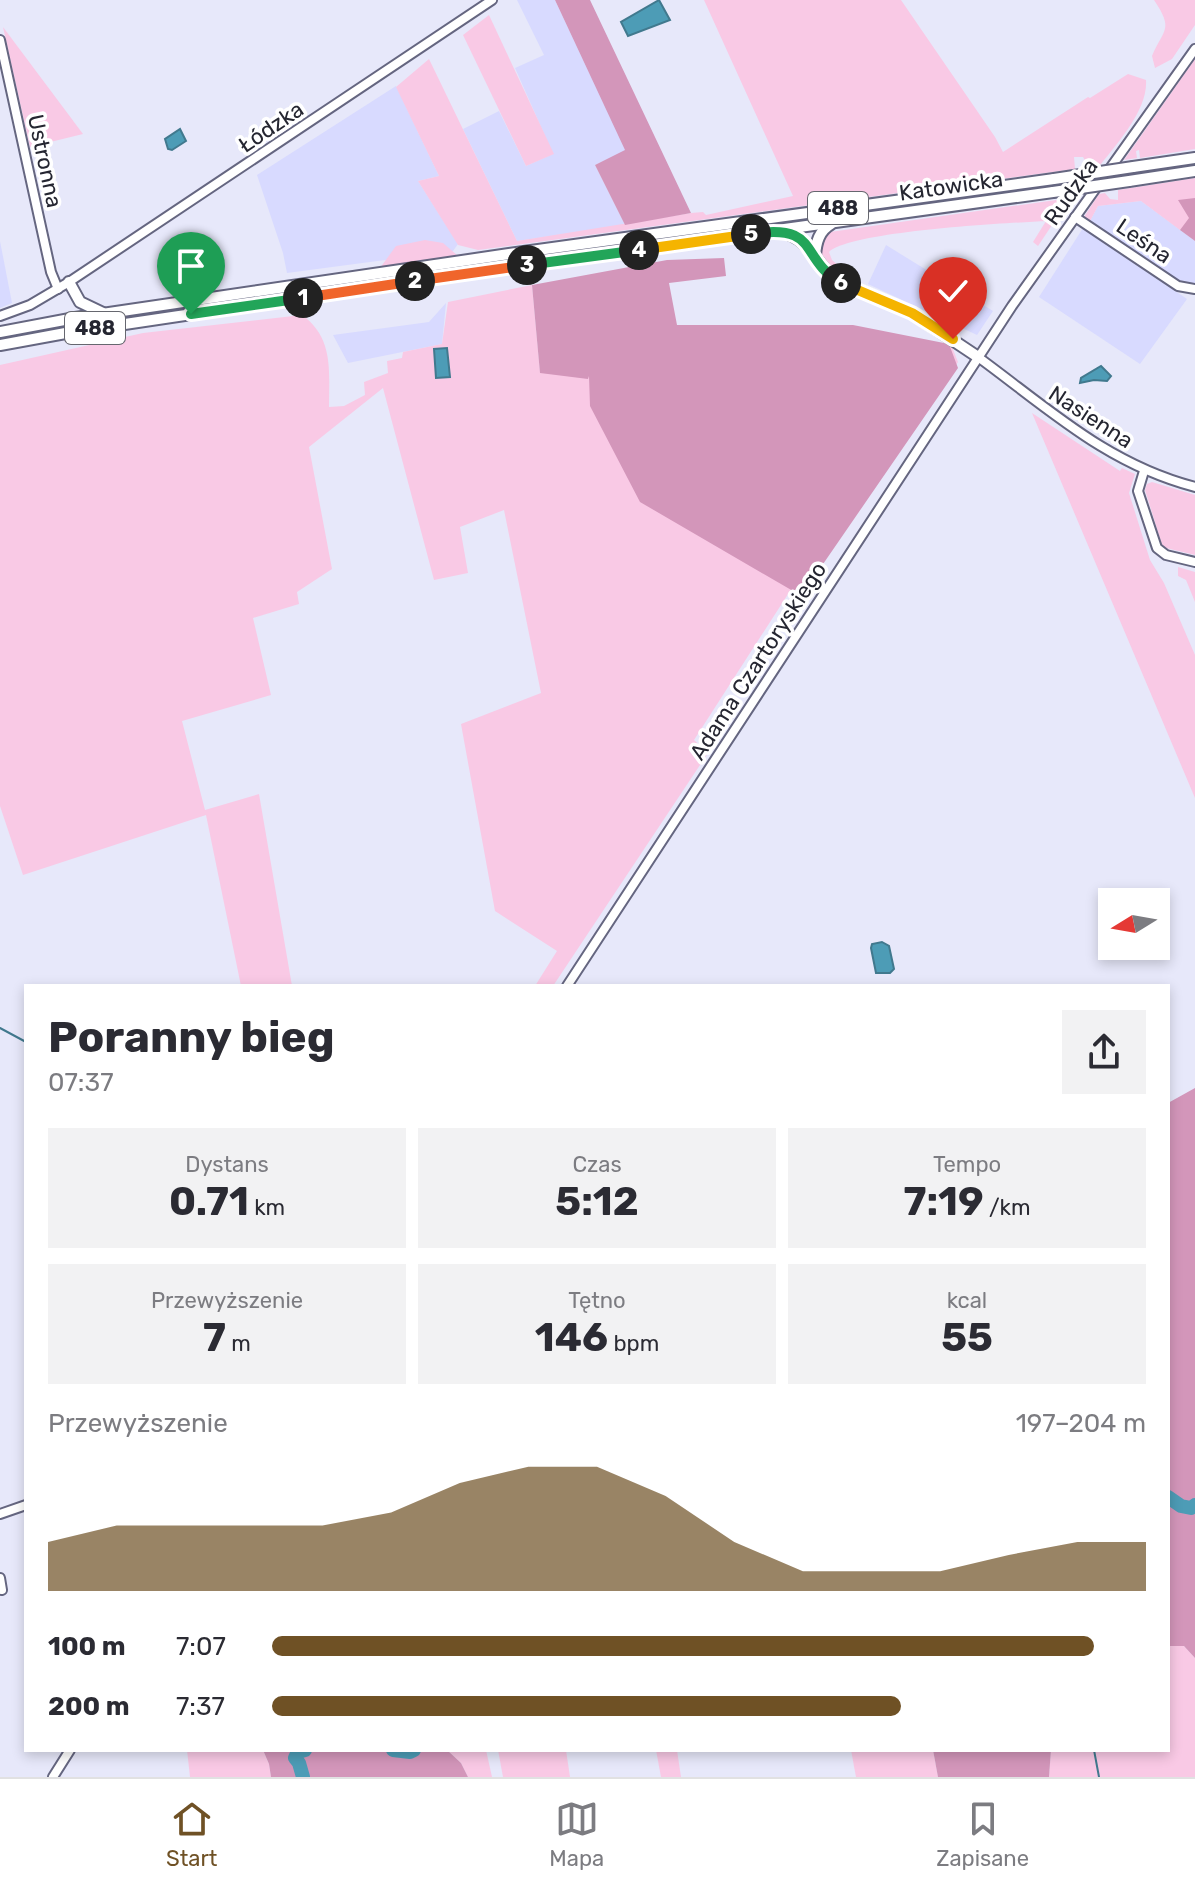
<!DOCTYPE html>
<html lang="pl">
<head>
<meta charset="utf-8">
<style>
  body { margin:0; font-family:Rubik,sans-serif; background:#f2f2f3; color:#2b2b33; height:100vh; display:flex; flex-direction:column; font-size:30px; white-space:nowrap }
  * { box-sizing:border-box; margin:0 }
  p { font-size:26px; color:#7c7c81 }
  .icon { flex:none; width:44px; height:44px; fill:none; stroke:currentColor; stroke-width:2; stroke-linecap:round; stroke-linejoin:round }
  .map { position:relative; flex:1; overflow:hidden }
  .sheet { position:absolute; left:24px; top:984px; width:1146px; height:768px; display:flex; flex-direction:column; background:#fff; border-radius:0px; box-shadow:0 4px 12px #0003 }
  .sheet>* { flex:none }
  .needle { width:52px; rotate:259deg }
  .controls { position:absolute; left:1098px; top:888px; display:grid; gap:16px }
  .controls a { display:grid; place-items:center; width:72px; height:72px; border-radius:0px; background:#fff; box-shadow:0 4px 12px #0003; font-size:40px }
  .pin { position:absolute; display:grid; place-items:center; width:68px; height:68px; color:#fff; margin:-82px -34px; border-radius:50% 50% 50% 0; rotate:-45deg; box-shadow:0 0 8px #0007 }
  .pin .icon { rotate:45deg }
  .km { position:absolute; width:40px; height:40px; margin:-20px; border-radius:50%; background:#222; color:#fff; font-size:22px; line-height:40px; text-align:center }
  .round { display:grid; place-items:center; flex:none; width:84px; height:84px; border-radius:0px; background:#f2f2f3 }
  .summary { display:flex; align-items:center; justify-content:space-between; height:136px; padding:0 24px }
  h1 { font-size:44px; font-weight:700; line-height:60px }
  .figures { display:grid; grid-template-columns:repeat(3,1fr); gap:12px; height:136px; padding:8px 24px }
  .figures div { display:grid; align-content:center; border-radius:0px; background:#f2f2f3; text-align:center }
  .figures b { font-size:40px; font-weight:700 }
  .figures small { font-size:22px; font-weight:400 }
  .figures p { font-size:22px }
  .chart { height:224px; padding:16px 24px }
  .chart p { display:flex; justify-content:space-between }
  .chart svg { width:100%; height:144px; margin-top:8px; fill:#6f5125; opacity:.7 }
  ul { padding:0 24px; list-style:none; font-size:26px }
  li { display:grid; grid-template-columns:128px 96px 1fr; align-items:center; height:60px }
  li i { height:20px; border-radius:10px; background:#6f5125 }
  .menu { display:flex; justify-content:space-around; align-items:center; height:112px; border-top:2px solid #e1e1e2; background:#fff; font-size:22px; color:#7c7c81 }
  .menu a { display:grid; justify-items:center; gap:4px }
  .menu .active { color:#6f5125 }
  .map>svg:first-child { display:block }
</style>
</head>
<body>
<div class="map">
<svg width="1195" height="1777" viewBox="0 0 1195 1777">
  <rect width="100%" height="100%" fill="#e7e8fa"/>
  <!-- built -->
  <g fill="#d8daff">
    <path d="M517 0H555L626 151 595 165 625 225 517 241 463 129 499 111 526 166 553 154 515 68 544 55Z"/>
    <path d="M396 86 439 176 418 181 458 244 453 251 287 273 283 253 257 175Z"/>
    <path d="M1141 201 1195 241V285L1181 283 1093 225 1090 221 1098 206Z"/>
    <path d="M1083 228 1187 299 1140 364 1039 297Z"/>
    <path d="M0 241 12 303 0 308Z"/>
    <path d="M886 245 993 311 977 335 868 284Z"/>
    <path d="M446 303 442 344 348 363 333 335 429 322Z"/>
  </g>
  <!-- green -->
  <g fill="#f9c9e5">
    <path d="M704 0H901L995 137 1003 152 1088 97 1090 98 1128 74 1146 80C1148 109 1119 141 1101 164L1088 166 1083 157H1074L1075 169 478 250 458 245 418 181 439 176 396 87 429 59 517 241 691 213 703 212 706 215 793 196Z"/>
    <path d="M1154 0H1195V25L1172 59 1155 68 1152 56C1164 28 1174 30 1154 0Z"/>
    <path d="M489 15 554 154 526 166 463 35Z"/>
    <path d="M3 27 83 134 30 147Z"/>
    <path d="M1195 59V149L1140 158 1139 150 1136 151 1137 158 1124 160Z"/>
    <path d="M1195 178V217L1180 230 1141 201 1098 206 1090 221 1084 217 1099 194 1105 193 1110 199 1118 200V190Z"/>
    <path d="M1077 197 1056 219 1038 246 1033 242 1046 221C1008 223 851 231 829 252L832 260 841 268 837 276 829 268 819 250 825 235 830 232Z"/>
    <path d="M425 240 443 243 458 256 380 268 396 246Z"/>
    <path d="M532 285 540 372 591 326 866 330 952 347 958 362 809 580 790 591 694 740 708 753 553 986H535L557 951 495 911 461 724 541 693 504 510 460 527 468 573 434 580 383 388 309 447 332 569 297 592 299 604 253 618 271 695 182 721 205 810 259 794 292 986H241L206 815 23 875 0 806V365L143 333 302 315C334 338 329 371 329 407L344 406 365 395 364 382 388 373 387 361 402 358 403 352 442 344 448 302Z"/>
    <path d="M1032 413 1120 471 1122 468 1135 474 1129 493 1150 560 1164 583 1195 655V798Z"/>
    <path d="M1152 482 1195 495V555L1166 548 1162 545 1145 490 1147 484Z"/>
    <path d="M1178 567 1195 572V602L1186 580 1178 576Z"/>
    <path d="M1168 1646H1184L1195 1658V1777H1049L1051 1750H1168Z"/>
    <path d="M187 1750H263L269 1764 271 1777H190Z"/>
    <path d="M447 1750H486L492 1777H468L461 1763Z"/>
    <path d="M498 1750H566L570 1777H503Z"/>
    <path d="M656 1750H677L681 1777H661Z"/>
    <path d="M851 1750H933L938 1777H856Z"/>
  </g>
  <!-- forest -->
  <g fill="#d396ba">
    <path d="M555 0H590L691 213 625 225 595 165 625 150Z"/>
    <path d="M1195 198V241L1180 230 1189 218 1178 200Z"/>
    <path d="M724 258 726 276 669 283 677 325H853L949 344 958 368 810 583 793 591 640 502 590 406 589 376 588 379 540 373 532 285 667 260Z"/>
    <path d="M1195 1088V1658L1184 1646H1168V1103Z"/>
    <path d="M263 1750H447L461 1763 468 1777H271L269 1764Z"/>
    <path d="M933 1750H1051L1049 1777H938Z"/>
  </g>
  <!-- water -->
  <g fill="#4d9cb6" stroke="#41798e" stroke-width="2">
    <path d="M659 0 670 20 628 36 621 22Z"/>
    <path d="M180 129 186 141 172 150 168 149 165 139Z"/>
    <path d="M447 348 450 377 436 378 434 349Z"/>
    <path d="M1101 366 1111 376 1107 381 1094 380 1080 383 1081 378Z"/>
    <path d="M882 942 889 946 894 969 890 973H876L871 948 872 944Z"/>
  </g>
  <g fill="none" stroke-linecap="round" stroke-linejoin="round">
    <!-- stream -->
    <g stroke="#41798e" stroke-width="2">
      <path d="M0 1028 26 1042"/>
      <path d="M1094 1750 1099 1777"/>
    </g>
    <!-- river -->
    <g stroke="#4d9cb6" stroke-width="14">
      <path d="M1168 1497 1181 1506 1191 1508 1195 1505"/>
      <path d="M393 1750 410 1752 414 1750"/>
      <path d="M303 1777 299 1763 295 1758 298 1752 305 1750"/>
    </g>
    <!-- minor casing -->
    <g stroke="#656680" stroke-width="12">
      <g id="minor">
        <path d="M0 40 51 272 58 289"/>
        <path d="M1075 217 1178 286 1195 289"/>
        <path d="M0 316 30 305 69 282 492 0"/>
        <path d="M978 357C1049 409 1107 464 1195 487"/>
        <path d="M1144 471 1138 491 1157 548 1166 555 1195 562"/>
        <path d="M567 986 1012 306 1195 49"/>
        <path d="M0 1514 26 1505"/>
        <path d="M0 1578 2 1590"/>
        <path d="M53 1777 70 1750"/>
      </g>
    </g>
    <!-- major casing -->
    <g stroke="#656680" stroke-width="14">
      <g id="major">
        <path d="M1133 167 1195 158"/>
        <path d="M1129 181 1195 171"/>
        <path d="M781 232C810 238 815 263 835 280L912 313 978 357"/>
        <path d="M815 256C816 242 819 231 831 224"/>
        <path d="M69 282 80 302 103 313"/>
        <path d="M0 332 75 318 509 254 1054 179"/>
        <path d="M0 345 71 332 509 267 1053 192"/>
      </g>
    </g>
    <!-- minor -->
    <use href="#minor" stroke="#fff" stroke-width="8"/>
    <!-- major -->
    <use href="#major" stroke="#fff" stroke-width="10"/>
    <!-- major-bridge casing -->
    <g stroke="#656680" stroke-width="14" stroke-linecap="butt">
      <g id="major-bridge">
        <path d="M1054 179 1133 167"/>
        <path d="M1053 192 1129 181"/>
      </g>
    </g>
    <!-- major-bridge -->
    <use href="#major-bridge" stroke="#fff" stroke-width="10"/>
  </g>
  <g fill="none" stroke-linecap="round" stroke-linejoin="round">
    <!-- split-1 casing -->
    <g stroke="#fff" stroke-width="16">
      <path id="split-1" d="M191 314 303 298"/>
    </g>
    <!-- split-2 casing -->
    <g stroke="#fff" stroke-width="16">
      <path id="split-2" d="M303 298 415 281"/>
    </g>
    <!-- split-3 casing -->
    <g stroke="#fff" stroke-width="16">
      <path id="split-3" d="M415 281 527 265"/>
    </g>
    <!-- split-4 casing -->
    <g stroke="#fff" stroke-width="16">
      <path id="split-4" d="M527 265 639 250"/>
    </g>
    <!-- split-5 casing -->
    <g stroke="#fff" stroke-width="16">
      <path id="split-5" d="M639 250 751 234"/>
    </g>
    <!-- split-6 casing -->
    <g stroke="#fff" stroke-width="16">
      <path id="split-6" d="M751 234C821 223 798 258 841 283"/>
    </g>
    <!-- split-7 casing -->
    <g stroke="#fff" stroke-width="16">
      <path id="split-7" d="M841 283 912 313 953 339"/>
    </g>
    <!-- split-1 -->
    <use href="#split-1" stroke="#22a559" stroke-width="10"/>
    <!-- split-2 -->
    <use href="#split-2" stroke="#f0652b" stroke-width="10"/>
    <!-- split-3 -->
    <use href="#split-3" stroke="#f0652b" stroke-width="10"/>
    <!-- split-4 -->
    <use href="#split-4" stroke="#22a559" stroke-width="10"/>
    <!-- split-5 -->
    <use href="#split-5" stroke="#f5b400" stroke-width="10"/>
    <!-- split-6 -->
    <use href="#split-6" stroke="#22a559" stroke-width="10"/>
    <!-- split-7 -->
    <use href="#split-7" stroke="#f5b400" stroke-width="10"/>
  </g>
  <g text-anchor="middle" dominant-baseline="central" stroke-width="7" stroke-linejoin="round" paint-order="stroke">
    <!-- shield labels -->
    <g fill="#fff" stroke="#66676f" stroke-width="2">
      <rect x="808" y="192" width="60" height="32" rx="6"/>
      <rect x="65" y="312" width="60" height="32" rx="6"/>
    </g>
    <g font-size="20" font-weight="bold" fill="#252631">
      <text x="838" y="208">488</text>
      <text x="95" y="328">488</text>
    </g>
    <!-- street labels -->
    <g font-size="22" fill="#252631" stroke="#fff">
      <text transform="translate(271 127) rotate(-34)">Łódzka</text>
      <text transform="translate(45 161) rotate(78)">Ustronna</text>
      <text transform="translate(951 186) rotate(-8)">Katowicka</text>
      <text transform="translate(1071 192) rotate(-55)">Rudzka</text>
      <text transform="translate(1144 241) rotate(34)">Leśna</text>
      <text transform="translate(1091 417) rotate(33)">Nasienna</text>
      <text transform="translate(758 661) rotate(-57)">Adama Czartoryskiego</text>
    </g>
  </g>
</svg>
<div class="controls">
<a><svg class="needle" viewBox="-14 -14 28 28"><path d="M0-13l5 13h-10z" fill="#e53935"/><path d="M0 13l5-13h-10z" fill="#7c7c81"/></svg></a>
</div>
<div class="pin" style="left:191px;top:314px;background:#1e9e55"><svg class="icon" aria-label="arrive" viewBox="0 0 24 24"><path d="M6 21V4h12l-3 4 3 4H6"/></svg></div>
<div class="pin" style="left:953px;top:339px;background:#d93025"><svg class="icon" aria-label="check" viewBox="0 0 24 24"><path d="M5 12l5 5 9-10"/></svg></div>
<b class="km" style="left:303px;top:298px">1</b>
<b class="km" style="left:415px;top:281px">2</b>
<b class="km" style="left:527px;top:265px">3</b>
<b class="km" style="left:639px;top:250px">4</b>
<b class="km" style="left:751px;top:234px">5</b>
<b class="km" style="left:841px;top:283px">6</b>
<section class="sheet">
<div class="summary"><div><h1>Poranny bieg</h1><p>07:37</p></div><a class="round"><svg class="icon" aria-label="share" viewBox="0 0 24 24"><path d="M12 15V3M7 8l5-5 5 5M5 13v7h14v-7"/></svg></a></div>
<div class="figures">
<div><p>Dystans</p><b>0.71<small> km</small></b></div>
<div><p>Czas</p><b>5:12</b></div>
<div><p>Tempo</p><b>7:19<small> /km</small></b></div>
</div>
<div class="figures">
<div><p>Przewyższenie</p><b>7<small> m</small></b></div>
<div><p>Tętno</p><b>146<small> bpm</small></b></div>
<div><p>kcal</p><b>55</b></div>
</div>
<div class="chart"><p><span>Przewyższenie</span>197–204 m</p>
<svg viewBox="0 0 160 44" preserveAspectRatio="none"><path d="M0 44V29L10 24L20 24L30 24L40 24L50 20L60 11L70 6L80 6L90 15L100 29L110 38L120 38L130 38L140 33L150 29L160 29V44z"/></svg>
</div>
<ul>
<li><b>100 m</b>7:07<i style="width:94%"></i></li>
<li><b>200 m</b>7:37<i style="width:72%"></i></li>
</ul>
</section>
</div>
<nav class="menu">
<a class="active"><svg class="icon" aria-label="home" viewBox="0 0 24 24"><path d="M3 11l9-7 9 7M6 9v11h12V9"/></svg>Start</a>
<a><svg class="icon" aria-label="map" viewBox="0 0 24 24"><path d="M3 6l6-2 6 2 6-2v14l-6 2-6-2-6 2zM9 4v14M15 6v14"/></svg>Mapa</a>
<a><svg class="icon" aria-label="saved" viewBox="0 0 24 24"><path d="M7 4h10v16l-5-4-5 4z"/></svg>Zapisane</a>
</nav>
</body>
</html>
